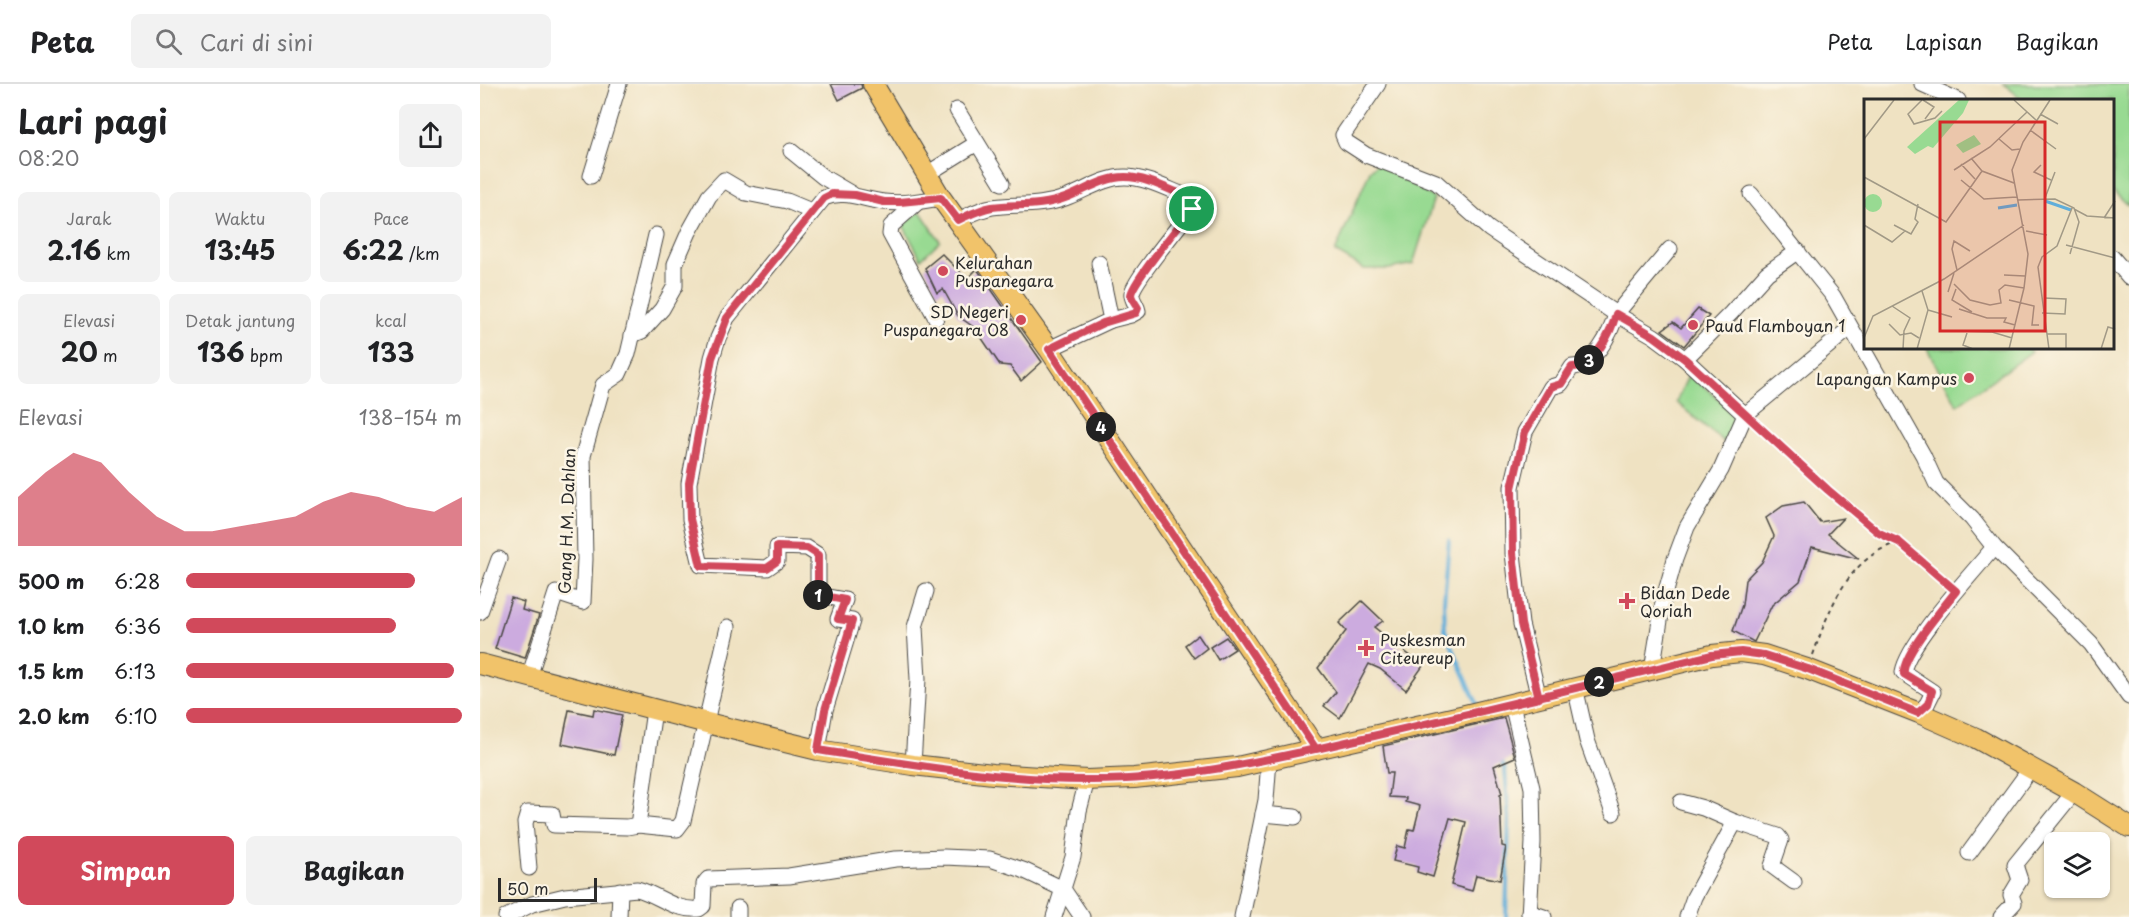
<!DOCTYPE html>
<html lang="id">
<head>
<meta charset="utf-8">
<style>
  body { margin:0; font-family:"Playpen Sans",sans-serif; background:#f2f2f2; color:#202124; height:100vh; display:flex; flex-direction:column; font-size:22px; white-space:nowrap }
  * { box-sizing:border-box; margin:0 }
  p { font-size:20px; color:#757577 }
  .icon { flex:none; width:33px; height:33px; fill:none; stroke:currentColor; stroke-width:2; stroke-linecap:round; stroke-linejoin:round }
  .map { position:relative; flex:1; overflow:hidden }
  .drawer { display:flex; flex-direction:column; background:#fff; width:480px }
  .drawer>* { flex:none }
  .controls { position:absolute; left:1564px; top:748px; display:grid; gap:12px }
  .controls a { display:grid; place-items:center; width:66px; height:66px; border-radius:9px; background:#fff; box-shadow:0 2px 4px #0004; font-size:30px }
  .scale { position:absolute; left:18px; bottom:15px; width:99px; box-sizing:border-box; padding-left:6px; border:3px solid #2b2b2b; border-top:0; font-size:16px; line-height:21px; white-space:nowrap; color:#2b2b2b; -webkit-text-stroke:4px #fcf5e5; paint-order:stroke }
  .pin { position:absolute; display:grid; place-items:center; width:51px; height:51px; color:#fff; margin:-26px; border:3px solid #fff; border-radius:50%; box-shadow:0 2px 6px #0007 }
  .km { position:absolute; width:30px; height:30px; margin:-15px; border-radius:50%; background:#222; color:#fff; font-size:16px; line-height:30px; text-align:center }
  .round { display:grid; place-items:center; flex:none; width:63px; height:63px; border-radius:9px; background:#f2f2f2 }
  .headline { display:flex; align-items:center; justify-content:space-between; height:102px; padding:0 18px }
  h1 { font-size:33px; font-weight:700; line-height:45px }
  .metrics { display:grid; grid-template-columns:repeat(3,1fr); gap:9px; height:102px; padding:6px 18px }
  .metrics div { display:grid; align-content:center; border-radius:9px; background:#f2f2f2; text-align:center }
  .metrics b { font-size:26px; font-weight:700 }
  .metrics small { font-size:16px; font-weight:400 }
  .metrics p { font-size:16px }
  .chart { height:168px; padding:12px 18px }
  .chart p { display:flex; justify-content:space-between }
  .chart svg { width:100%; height:108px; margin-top:6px; fill:#d1495b; opacity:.7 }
  .button { display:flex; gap:12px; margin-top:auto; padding:12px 18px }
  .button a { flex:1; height:69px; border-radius:9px; background:#d1495b; color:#fff; font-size:24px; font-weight:700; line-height:69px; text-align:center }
  .button a+a { background:#f2f2f2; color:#202124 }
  ul { padding:0 18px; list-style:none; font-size:20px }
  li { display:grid; grid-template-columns:96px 72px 1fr; align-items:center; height:45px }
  li i { height:15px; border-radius:8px; background:#d1495b }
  header { display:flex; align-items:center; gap:36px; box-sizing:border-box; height:84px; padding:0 30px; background:#fff; border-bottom:2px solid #e0e0e0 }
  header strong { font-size:28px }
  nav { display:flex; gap:33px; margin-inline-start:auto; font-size:21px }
  .search { width:420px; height:54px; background:#f2f2f2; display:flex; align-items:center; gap:15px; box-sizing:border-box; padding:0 21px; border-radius:9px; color:#757577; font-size:22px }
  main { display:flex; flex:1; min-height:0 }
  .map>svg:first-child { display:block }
</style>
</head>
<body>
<header>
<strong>Peta</strong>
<div class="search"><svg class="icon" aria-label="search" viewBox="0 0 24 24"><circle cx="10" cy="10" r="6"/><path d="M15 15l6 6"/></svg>Cari di sini</div>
<nav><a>Peta</a><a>Lapisan</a><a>Bagikan</a></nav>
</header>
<main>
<section class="drawer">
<div class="headline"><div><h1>Lari pagi</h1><p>08:20</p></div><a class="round"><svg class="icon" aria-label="share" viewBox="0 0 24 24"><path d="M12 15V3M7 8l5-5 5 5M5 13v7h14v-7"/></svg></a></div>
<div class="metrics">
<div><p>Jarak</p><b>2.16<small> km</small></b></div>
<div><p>Waktu</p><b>13:45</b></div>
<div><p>Pace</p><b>6:22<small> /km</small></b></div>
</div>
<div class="metrics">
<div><p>Elevasi</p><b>20<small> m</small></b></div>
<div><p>Detak jantung</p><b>136<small> bpm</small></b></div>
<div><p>kcal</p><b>133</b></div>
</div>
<div class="chart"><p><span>Elevasi</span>138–154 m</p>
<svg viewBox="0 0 160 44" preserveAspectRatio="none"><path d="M0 44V24L10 14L20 6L30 10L40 22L50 32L60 38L70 38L80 36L90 34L100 32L110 26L120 22L130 24L140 28L150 30L160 24V44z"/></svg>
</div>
<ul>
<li><b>500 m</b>6:28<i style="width:83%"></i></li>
<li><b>1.0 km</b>6:36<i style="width:76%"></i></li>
<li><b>1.5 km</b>6:13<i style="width:97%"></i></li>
<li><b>2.0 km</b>6:10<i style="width:100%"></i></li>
</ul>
<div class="button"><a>Simpan</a><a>Bagikan</a></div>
</section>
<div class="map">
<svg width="1649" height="833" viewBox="0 0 1649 833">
  <rect width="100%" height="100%" fill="#fcf5e5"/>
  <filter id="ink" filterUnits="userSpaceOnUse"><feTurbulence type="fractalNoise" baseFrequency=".0167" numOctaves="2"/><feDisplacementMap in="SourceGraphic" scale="12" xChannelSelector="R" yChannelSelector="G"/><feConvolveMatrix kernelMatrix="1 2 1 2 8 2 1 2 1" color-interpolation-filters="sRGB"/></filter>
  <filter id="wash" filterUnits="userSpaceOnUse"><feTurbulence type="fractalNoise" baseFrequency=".008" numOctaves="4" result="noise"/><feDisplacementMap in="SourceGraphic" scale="24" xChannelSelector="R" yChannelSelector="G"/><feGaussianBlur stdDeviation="1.35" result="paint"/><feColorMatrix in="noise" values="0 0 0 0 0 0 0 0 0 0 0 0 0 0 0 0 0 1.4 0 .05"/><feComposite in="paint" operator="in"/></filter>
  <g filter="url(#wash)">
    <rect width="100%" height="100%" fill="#efe2c2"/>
    <!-- green -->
    <g fill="#98da92" stroke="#62825e" stroke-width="1.5">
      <path d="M1524 0H1649V122L1633 107 1632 16H1543Z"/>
      <path d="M898 79 954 114 933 180 909 185H884L855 168 890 87Z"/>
      <path d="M440 127 460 157 441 175 423 141Z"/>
      <path d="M1447 264H1548L1551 268 1477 321Z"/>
      <path d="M1209 290 1258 331 1244 358 1196 318Z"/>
    </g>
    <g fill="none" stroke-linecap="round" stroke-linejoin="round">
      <!-- stream -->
      <g stroke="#60aeda" stroke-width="4">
        <path d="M969 456 964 518 965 546 998 622"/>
        <path d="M1021 676 1025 685 1029 734 1026 833"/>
      </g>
    </g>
    <g id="blocks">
      <!-- building -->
      <g fill="#ccabdf">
        <path d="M351 0H381L382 4 359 16Z"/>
        <path d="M462 170 487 195 497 185 562 278 541 297 530 282 520 281 495 244 478 232 463 205 457 209 445 184Z"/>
        <path d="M1218 225 1229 232 1204 262 1182 246 1193 238 1201 244Z"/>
        <path d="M1324 418 1340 438 1363 434 1348 450 1379 475 1332 463 1320 497 1292 521 1274 558 1253 547 1262 521 1265 496 1282 478 1294 452 1286 434 1303 422Z"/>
        <path d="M31 514 44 518 42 526 59 531 45 574 15 565Z"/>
        <path d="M882 517 903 537 894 543 943 582 926 606 900 585 889 580 860 634 844 622 856 608 838 584 866 547 859 539Z"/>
        <path d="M718 551 727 564 714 574 705 561Z"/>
        <path d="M746 553 755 565 738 576 730 563Z"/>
        <path d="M114 625 142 631 134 671 82 660 89 626 113 631Z"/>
        <path d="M1024 634 1035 673 1014 682 1022 710 1020 711 1022 762 1026 763 1020 796 996 791 992 807 971 801 986 738 970 734 953 793 937 788 938 783 913 777 917 762 925 764 929 745 934 746 940 722 925 718 926 714 909 713 912 689H907L903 662Z"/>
      </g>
    </g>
  </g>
  <g filter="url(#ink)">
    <use href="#blocks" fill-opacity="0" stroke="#484642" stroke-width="1.5"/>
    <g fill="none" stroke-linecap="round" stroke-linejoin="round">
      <!-- minor casing -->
      <g stroke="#484642" stroke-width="17">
        <g id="minor">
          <path d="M898 0 863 51 866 58 886 71 956 98 1009 145 1136 230 1174 252 1205 275 1265 331"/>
          <path d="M1442 0 1478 16"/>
          <path d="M477 26 522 99"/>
          <path d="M311 67 343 93 372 110"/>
          <path d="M447 90 497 59"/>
          <path d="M111 92 139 0"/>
          <path d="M1271 110 1353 212 1443 371 1456 399 1492 435 1514 463 1611 560 1649 613"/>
          <path d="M438 118 411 142 410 150 456 234"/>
          <path d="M478 136C489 131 500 125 512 123 537 120 561 123 585 114 605 107 624 93 645 93 667 93 691 107 711 114L713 117 712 125C701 140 654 196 652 209 651 215 657 221 658 227L651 231 631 236"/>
          <path d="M1632 173 1649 193"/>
          <path d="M152 251 162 247 182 225 195 202V180L209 148 229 112 244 96 266 109 307 117 331 127"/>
          <path d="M569 265 631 236 619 179"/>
          <path d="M1205 275 1251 229 1287 189 1318 167"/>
          <path d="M0 528 19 475"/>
          <path d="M1172 586 1183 518 1195 475 1207 443 1241 386 1265 331 1370 244"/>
          <path d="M49 593 76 509 103 518 105 475 103 372 123 301 139 290 148 270 176 151"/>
          <path d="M1095 603 1107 656 1133 729"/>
          <path d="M1059 614 1041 540 1033 469 1032 403 1045 348 1071 303 1081 300 1092 283C1114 283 1131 249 1136 230L1190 165"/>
          <path d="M1032 620 1052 704 1053 758 1049 833"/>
          <path d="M1439 629 1447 620 1453 608 1423 588C1428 558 1493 489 1514 463"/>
          <path d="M338 666 345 626 372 537 358 535 365 516 338 511V471L327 464 297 463V477L287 484 221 481 210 435 209 399 232 274 238 254 247 234 344 114C364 105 383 116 404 118 424 120 442 117 461 114"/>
          <path d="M433 681 438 595 435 543 446 507"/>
          <path d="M1201 718 1223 724 1255 738"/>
          <path d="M783 730 815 733"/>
          <path d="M158 741 174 626"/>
          <path d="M1489 769 1551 684"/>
          <path d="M49 784 45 739 48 729 72 730 74 741 147 743 158 741 197 745 203 737 248 543"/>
          <path d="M1049 828 1064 833"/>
          <path d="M26 833 52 820 85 812 157 805C180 811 193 827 219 825L223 822 224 800 228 795 309 792 415 775 464 773 510 775 543 786 583 805 602 833"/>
          <path d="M139 833 140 806"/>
          <path d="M258 833V824"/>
          <path d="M574 833 593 773 599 727 607 696"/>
          <path d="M762 833 786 716 789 676"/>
          <path d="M1207 833 1214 813 1255 738 1298 752 1301 756 1292 782 1314 798"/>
          <path d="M1521 833 1534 819 1531 811 1540 796 1535 781 1594 708"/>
        </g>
      </g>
      <!-- major casing -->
      <g stroke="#484642" stroke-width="22">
        <g id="major">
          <path d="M393 0 461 114 569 265 836 665"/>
          <path d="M0 580 227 639 338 666 433 681 513 690 607 696 654 694 757 683 985 631 1232 571 1261 568 1284 571 1327 585 1439 629 1496 654 1594 708 1649 743"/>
        </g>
      </g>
      <!-- path -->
      <g stroke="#484642" stroke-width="2" stroke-dasharray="4.5 4.5" stroke-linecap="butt">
        <path d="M1276 341 1348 406 1399 449 1419 458 1465 498"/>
        <path d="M1333 571C1349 525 1367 475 1418 458"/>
      </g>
      <!-- minor -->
      <use href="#minor" stroke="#fff" stroke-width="15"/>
      <!-- major -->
      <use href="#major" stroke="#f1c36a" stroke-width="20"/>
    </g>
  </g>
  <g fill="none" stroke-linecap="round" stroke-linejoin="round" filter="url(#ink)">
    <!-- route casing -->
    <g stroke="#fff" stroke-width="12">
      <path id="route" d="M712 125 713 117 711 114C691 107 667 93 645 93 624 93 604 107 585 114 561 123 537 120 512 123 500 125 489 131 478 136L461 114 420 118H404L375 111 352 110 344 114 247 234 232 274 209 399 210 435 221 482 287 484 297 477V463L327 464 338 471V511L365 516 358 535 372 537 345 626 338 666C426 680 516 696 606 696 704 697 799 673 894 652 1007 626 1120 598 1232 571L1261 568 1284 571 1328 585 1438 629 1448 620 1452 607 1424 590C1421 572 1464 523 1476 507L1419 458 1399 449 1348 406 1205 275 1174 252 1136 230C1131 249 1114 283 1092 283L1081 300 1071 303 1045 348 1032 404 1033 469 1041 540 1059 614 836 665 569 265 623 239 656 229 658 224C656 220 652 216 651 211 651 200 702 138 712 125"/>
    </g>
    <!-- route -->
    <use href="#route" stroke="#d1495b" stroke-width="8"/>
  </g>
  <!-- markers -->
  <g fill="#d1495b" stroke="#fcf5e5" stroke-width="2">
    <circle cx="463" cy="187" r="6"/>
    <circle cx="541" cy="236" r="6"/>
    <circle cx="1213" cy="241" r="6"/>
    <circle cx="1489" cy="294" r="6"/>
    <path d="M1144 508h6v6h6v6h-6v6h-6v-6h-6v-6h6z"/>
    <path d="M883 555h6v6h6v6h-6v6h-6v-6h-6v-6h6z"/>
  </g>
  <g text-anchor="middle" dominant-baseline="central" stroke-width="5" stroke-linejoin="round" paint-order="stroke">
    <!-- poi labels -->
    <g font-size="16" fill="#2b2b2b" stroke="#fcf5e5" text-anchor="start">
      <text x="475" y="178">Kelurahan<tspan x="475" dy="18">Puspanegara</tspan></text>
      <text x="529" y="227" text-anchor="end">SD Negeri<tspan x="529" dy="18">Puspanegara 08</tspan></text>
      <text x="1225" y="241">Paud Flamboyan 1</text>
      <text x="1477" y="294" text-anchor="end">Lapangan Kampus</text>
      <text x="1160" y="508">Bidan Dede<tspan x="1160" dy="18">Qoriah</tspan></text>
      <text x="900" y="555">Puskesman<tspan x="900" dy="18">Citeureup</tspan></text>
    </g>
    <!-- street labels -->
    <g font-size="16" fill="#2b2b2b" stroke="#fcf5e5">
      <text transform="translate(86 437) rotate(-88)">Gang H.M. Dahlan</text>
    </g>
  </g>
  <!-- overview -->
  <g transform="translate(1384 15)">
    <rect width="250" height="250" fill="#efe2c2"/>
    <path d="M95 1H105L99 14 69 49 64 47 51 55 43 48ZM110 36 117 45 99 54 92 46ZM0 104a9 9 0 1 1 18 0a9 9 0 1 1-18 0Z" fill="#98da92"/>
    <path fill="none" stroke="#60aeda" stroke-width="3" d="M181 102 207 111M134 109 153 106"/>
    <path fill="none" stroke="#a19986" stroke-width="1.5" d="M58 1 44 15 50 25 71 19 78 12M59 1 70 8 61 20M150 1 172 21M176 15 194 25M166 31 192 50M0 40 30 1M135 40 148 51 156 50M107 59 118 72 150 84M97 65 111 80M177 66 170 73 187 81M90 71 126 48 163 13M0 78 82 123 118 72M97 81 120 100 153 98M181 99 191 73M154 101 191 100 210 109 215 123 206 155M210 110 223 117 251 119M240 119 251 102M0 126 28 143 41 132M30 126 47 135 54 123 51 120 54 105M162 132 183 136M202 146 251 159M93 171 88 150 90 142 106 152M140 176 161 177M90 185 106 201 126 206 137 204 135 191 141 186 160 189M92 190 88 201 108 213M84 193 90 174M145 201 170 207 168 226H175M28 207 46 219 40 232 39 250M95 210 123 219H142L140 223 151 226M64 211 88 218M178 214 201 215 202 200 180 199M25 225 36 236 47 234 55 239M97 232 128 233 148 239M103 234 99 246 109 250M183 235H202V250M0 239 9 217 80 180 160 126M53 250 64 211 58 192M145 250 160 189 164 155 148 71 159 43 186 1M185 250 174 168 178 158 193 147 208 109M237 250 244 228 251 230"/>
    <path fill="#d62828" fill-opacity="0.15" stroke="#d62828" stroke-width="3" d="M76 23H181V232H76Z"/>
    <rect width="250" height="250" fill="none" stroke="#2b2b2b" stroke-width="3"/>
  </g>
</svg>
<div class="controls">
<a><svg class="icon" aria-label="layers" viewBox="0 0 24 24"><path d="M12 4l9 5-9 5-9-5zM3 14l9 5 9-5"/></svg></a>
</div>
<div class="scale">50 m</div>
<div class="pin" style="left:712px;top:125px;background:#1e9e55"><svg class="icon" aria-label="arrive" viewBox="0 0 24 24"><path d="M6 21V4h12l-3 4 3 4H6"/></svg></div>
<b class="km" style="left:338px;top:511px">1</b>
<b class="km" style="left:1119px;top:598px">2</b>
<b class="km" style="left:1109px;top:276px">3</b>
<b class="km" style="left:621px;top:343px">4</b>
</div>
</main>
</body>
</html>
